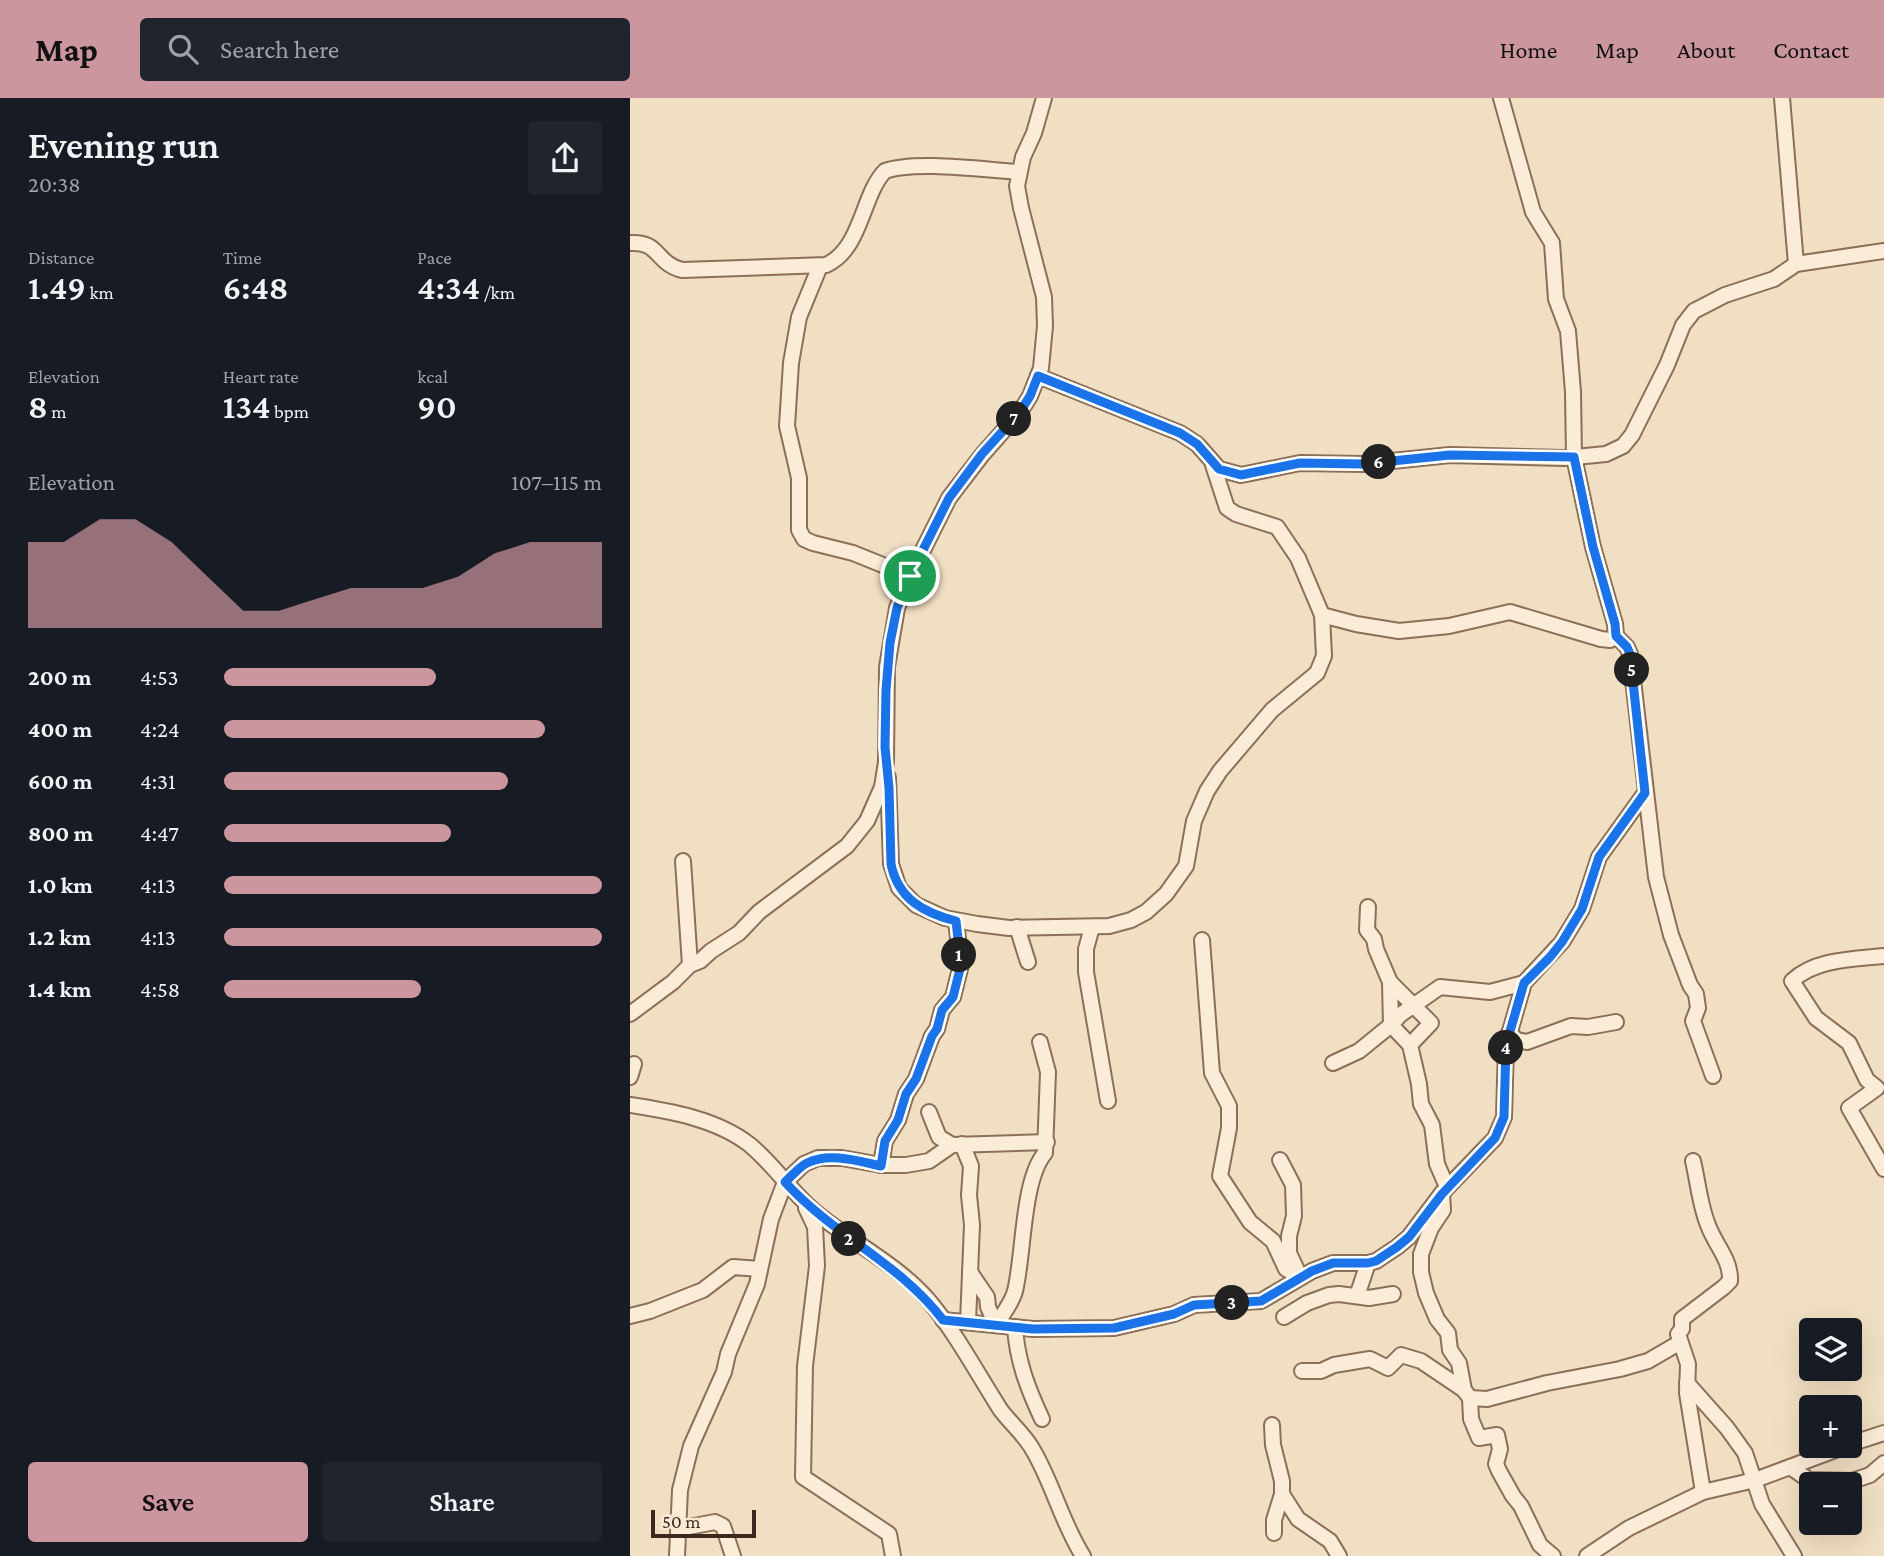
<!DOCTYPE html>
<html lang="en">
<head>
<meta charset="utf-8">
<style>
  body { margin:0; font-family:"Crimson Pro",serif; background:#20242c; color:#f1f3f6; height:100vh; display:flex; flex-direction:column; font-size:26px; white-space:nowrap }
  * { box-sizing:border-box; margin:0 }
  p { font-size:23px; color:#9ea1a6 }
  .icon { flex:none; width:38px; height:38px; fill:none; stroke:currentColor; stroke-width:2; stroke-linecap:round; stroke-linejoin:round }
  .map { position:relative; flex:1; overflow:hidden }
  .drawer { display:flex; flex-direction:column; background:#171b24; width:630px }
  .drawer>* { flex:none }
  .fabs { position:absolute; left:1169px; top:1220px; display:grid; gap:14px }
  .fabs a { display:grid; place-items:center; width:63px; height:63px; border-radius:7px; background:#171b24; box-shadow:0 7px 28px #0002; font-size:35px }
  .scale { position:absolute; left:21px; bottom:18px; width:105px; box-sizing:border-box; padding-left:7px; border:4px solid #3b291d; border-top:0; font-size:19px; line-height:24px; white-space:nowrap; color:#3b291d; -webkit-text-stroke:5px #f8e9d3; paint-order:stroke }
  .pin { position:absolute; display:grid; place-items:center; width:60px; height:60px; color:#fff; margin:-30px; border:4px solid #fff; border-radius:50%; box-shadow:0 2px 7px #0007 }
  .km { position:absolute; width:35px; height:35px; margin:-18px; border-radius:50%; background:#222; color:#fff; font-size:19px; line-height:35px; text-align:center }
  .round { display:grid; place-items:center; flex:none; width:74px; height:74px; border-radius:7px; background:#20242c }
  .summary { display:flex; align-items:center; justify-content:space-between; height:119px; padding:0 28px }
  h1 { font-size:38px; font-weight:600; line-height:52px }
  .metrics { display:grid; grid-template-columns:repeat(3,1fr); gap:10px; height:119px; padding:7px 28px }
  .metrics div { display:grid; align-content:center }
  .metrics b { font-size:35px; font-weight:600 }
  .metrics small { font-size:19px; font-weight:400 }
  .metrics p { font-size:19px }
  .chart { height:196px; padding:14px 28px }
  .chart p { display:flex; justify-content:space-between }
  .chart svg { width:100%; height:126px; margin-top:7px; fill:#cc969e; opacity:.7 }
  .cta { display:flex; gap:14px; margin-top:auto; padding:14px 28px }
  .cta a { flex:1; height:80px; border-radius:7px; background:#cc969e; color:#111; font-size:28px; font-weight:600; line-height:80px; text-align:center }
  .cta a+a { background:#20242c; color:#f1f3f6 }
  ul { padding:0 28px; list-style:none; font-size:23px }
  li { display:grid; grid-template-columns:112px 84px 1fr; align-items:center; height:52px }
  li i { height:18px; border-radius:9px; background:#cc969e }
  header { display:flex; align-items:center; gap:42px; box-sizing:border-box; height:98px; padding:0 35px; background:#cc969e; color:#111 }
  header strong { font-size:33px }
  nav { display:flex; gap:38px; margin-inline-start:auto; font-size:24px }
  .search { width:490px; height:63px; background:#20242c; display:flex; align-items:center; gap:18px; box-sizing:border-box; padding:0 24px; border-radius:7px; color:#9ea1a6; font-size:26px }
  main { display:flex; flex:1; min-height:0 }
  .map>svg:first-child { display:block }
</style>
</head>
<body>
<header>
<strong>Map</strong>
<div class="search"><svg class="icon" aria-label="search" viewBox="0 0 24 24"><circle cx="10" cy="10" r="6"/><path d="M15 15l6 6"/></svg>Search here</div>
<nav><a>Home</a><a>Map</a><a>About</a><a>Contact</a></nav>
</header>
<main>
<section class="drawer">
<div class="summary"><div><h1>Evening run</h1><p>20:38</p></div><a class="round"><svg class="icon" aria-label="share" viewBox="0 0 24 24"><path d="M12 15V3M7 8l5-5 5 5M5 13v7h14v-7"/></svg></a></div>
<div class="metrics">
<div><p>Distance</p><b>1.49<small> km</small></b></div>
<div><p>Time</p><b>6:48</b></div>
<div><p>Pace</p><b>4:34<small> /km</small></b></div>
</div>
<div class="metrics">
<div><p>Elevation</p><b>8<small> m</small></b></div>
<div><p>Heart rate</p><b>134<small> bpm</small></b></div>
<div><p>kcal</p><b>90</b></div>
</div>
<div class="chart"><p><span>Elevation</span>107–115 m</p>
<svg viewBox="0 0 160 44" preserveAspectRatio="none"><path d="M0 44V14L10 14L20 6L30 6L40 14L50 26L60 38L70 38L80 34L90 30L100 30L110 30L120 26L130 18L140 14L150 14L160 14V44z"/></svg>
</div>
<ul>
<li><b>200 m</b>4:53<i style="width:56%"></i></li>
<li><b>400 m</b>4:24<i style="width:85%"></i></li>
<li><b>600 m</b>4:31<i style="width:75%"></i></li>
<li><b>800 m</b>4:47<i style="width:60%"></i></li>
<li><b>1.0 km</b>4:13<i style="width:100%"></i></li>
<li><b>1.2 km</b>4:13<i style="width:100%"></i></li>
<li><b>1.4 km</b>4:58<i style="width:52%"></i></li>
</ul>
<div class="cta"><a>Save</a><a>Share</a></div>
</section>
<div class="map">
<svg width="1254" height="1458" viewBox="0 0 1254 1458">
  <rect width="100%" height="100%" fill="#f1dfc3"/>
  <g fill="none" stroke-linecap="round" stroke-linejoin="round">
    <!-- minor casing -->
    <g stroke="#8c6f58" stroke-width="18">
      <g id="minor">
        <path d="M1152 0 1166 166"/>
        <path d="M0 145C30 143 25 165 52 172L196 167C232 151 232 96 255 73 285 62 355 72 389 74"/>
        <path d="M190 168 169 219 161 265 157 328 169 380V432L174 441 183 445 223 455 280 478"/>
        <path d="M408 278 550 335 567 346 589 371 611 377 670 365 733 366 820 357 935 360 976 356 993 348 1002 337 1037 267 1053 227 1064 213 1095 197 1144 181 1166 166 1254 153"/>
        <path d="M692 517 726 526 769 533 819 528 880 514 971 541 980 542 986 538 985 526 963 449 944 359 943 294 938 233 926 201 922 145 903 114 871 0"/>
        <path d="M986 538 997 549 1000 556 1026 779 1041 837 1060 887 1066 896 1068 910 1063 923 1083 978"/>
        <path d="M258 679 261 766 269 790 286 807 315 820 347 826 379 830 479 828 501 822 516 814 536 796 556 768 564 723 577 693 590 673 642 612 687 575 694 558 692 517 668 460 647 429 606 416 597 410 583 367"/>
        <path d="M53 763 60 867"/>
        <path d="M738 809 737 832 744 841 746 851 760 884 761 927 780 947 789 986 791 1006 802 1027 807 1066 817 1089"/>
        <path d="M387 829 398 864"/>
        <path d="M462 829 456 851V874L478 1003"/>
        <path d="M572 842 582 975 599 1008V1030L590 1078 620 1124 643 1143 656 1171 670 1179"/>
        <path d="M1254 858C1224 861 1185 861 1162 883L1186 920 1219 945 1237 982 1247 990 1219 1010 1254 1071"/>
        <path d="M760 884 801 925 780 947"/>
        <path d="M0 916 43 884 60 867 70 863 81 853 109 835 129 814 217 748 237 723 252 689 256 664 257 569 267 510 280 478 319 400 352 357 390 314 400 298 411 270 415 228 414 199 391 110 387 88 393 59 404 35 414 0"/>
        <path d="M879 935 887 942 897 944 941 928 958 929 986 924"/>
        <path d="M703 965 729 953 761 927 770 917 810 889 860 894 894 885"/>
        <path d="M0 979 4 966"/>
        <path d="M0 1007C40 1013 87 1021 120 1047 143 1066 160 1092 183 1112 220 1144 268 1166 300 1204 327 1237 347 1275 370 1311 380 1325 395 1337 403 1352 423 1386 432 1425 453 1458"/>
        <path d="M299 1014 309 1039 322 1047"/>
        <path d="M332 1046 341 1068 339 1097 342 1127 338 1224"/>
        <path d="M650 1062 663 1087 664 1118 659 1138V1155L667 1172"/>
        <path d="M1063 1063C1068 1084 1070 1108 1078 1127 1085 1147 1101 1161 1100 1183L1094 1189 1052 1221V1231L1048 1236 1058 1266 1057 1295 1073 1394"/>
        <path d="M251 1067 255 1043 268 1022 276 996 286 981 302 938 307 931 312 912 323 899 331 867 326 823"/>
        <path d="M812 1095 813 1112 801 1130 791 1156V1174L796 1195 807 1221 818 1235 820 1252 829 1265 834 1292 840 1300 841 1321 849 1340 867 1337 870 1351 866 1366 869 1373 883 1398 891 1408 910 1447 923 1458"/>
        <path d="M176 1110 185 1129 187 1168 175 1268 173 1379 259 1436 263 1458"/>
        <path d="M340 1174 357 1199 358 1209 366 1227"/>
        <path d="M727 1198 738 1165"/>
        <path d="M0 1218 20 1213 73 1192 103 1169 130 1171"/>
        <path d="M654 1219 677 1205 699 1197 709 1196 739 1200 763 1196"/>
        <path d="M313 1222 403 1231 484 1230 544 1216 564 1207 631 1203 682 1173 703 1165H738L746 1163 767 1149 779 1139 812 1095 865 1040 874 1019 876 947 894 885 932 844 952 811 969 759 1015 695"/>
        <path d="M366 1227C372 1217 382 1205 385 1193 394 1157 392 1082 415 1055L418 974 410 944"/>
        <path d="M385 1229C387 1263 398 1291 412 1321"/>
        <path d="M672 1273H691L704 1267 740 1261 758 1270 771 1257 791 1263 834 1292"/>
        <path d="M1057 1285 1097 1330 1115 1355 1132 1406 1164 1458"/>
        <path d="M840 1300 857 1301 917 1285 990 1271 1018 1263 1049 1245"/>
        <path d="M642 1327 643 1347 652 1383V1396L644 1422V1435"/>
        <path d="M1220 1346 1254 1335"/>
        <path d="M1160 1369 1179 1382 1222 1383 1240 1377 1254 1365"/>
        <path d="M652 1396 668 1421 700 1443 709 1458"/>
        <path d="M48 1431 85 1424 93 1428 103 1458"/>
        <path d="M47 1458 50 1392 61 1348 94 1274 98 1256 127 1186 141 1121 155 1084 174 1066 188 1060H212L251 1067H276L299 1063 322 1047 417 1044"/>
        <path d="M957 1458 999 1430 1073 1394 1125 1382 1216 1348"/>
      </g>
    </g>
    <!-- minor -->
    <use href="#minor" stroke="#fbecd7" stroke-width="14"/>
  </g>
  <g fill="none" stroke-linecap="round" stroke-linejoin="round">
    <!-- route casing -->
    <g stroke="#fff" stroke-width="14">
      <path id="route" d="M408 278 550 335 567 346 589 371 611 377 670 365 733 366 820 357 944 359 963 449 985 526 986 538 997 549 1000 556 1015 695 969 759 952 811 932 844 920 859 894 885 876 947 874 1019 865 1040 812 1096 779 1139 767 1149 746 1163 738 1165H703L682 1173 631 1203 564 1207 544 1216 484 1230 403 1231 313 1222C270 1165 204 1138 155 1084 162 1078 169 1069 177 1065 199 1054 228 1063 251 1068L255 1043 268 1022 276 996 286 981 302 938 307 931 312 912 323 899 331 867 326 823C294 815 268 801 261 766L259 690 255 649 256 592 260 545 267 510 280 478 319 400 352 356 390 314 400 298Z"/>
    </g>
    <!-- route -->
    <use href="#route" stroke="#1a73e8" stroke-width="9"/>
  </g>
</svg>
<div class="fabs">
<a><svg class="icon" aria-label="layers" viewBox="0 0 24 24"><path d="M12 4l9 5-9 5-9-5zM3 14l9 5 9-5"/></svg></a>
<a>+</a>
<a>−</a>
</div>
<div class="scale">50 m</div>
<div class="pin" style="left:280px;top:478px;background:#1e9e55"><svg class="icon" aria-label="arrive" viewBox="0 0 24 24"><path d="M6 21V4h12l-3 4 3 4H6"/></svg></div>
<b class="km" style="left:329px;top:857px">1</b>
<b class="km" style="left:219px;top:1141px">2</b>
<b class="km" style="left:602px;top:1205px">3</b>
<b class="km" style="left:876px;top:950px">4</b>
<b class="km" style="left:1002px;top:572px">5</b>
<b class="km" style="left:749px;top:364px">6</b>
<b class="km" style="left:384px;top:321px">7</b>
</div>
</main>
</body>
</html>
